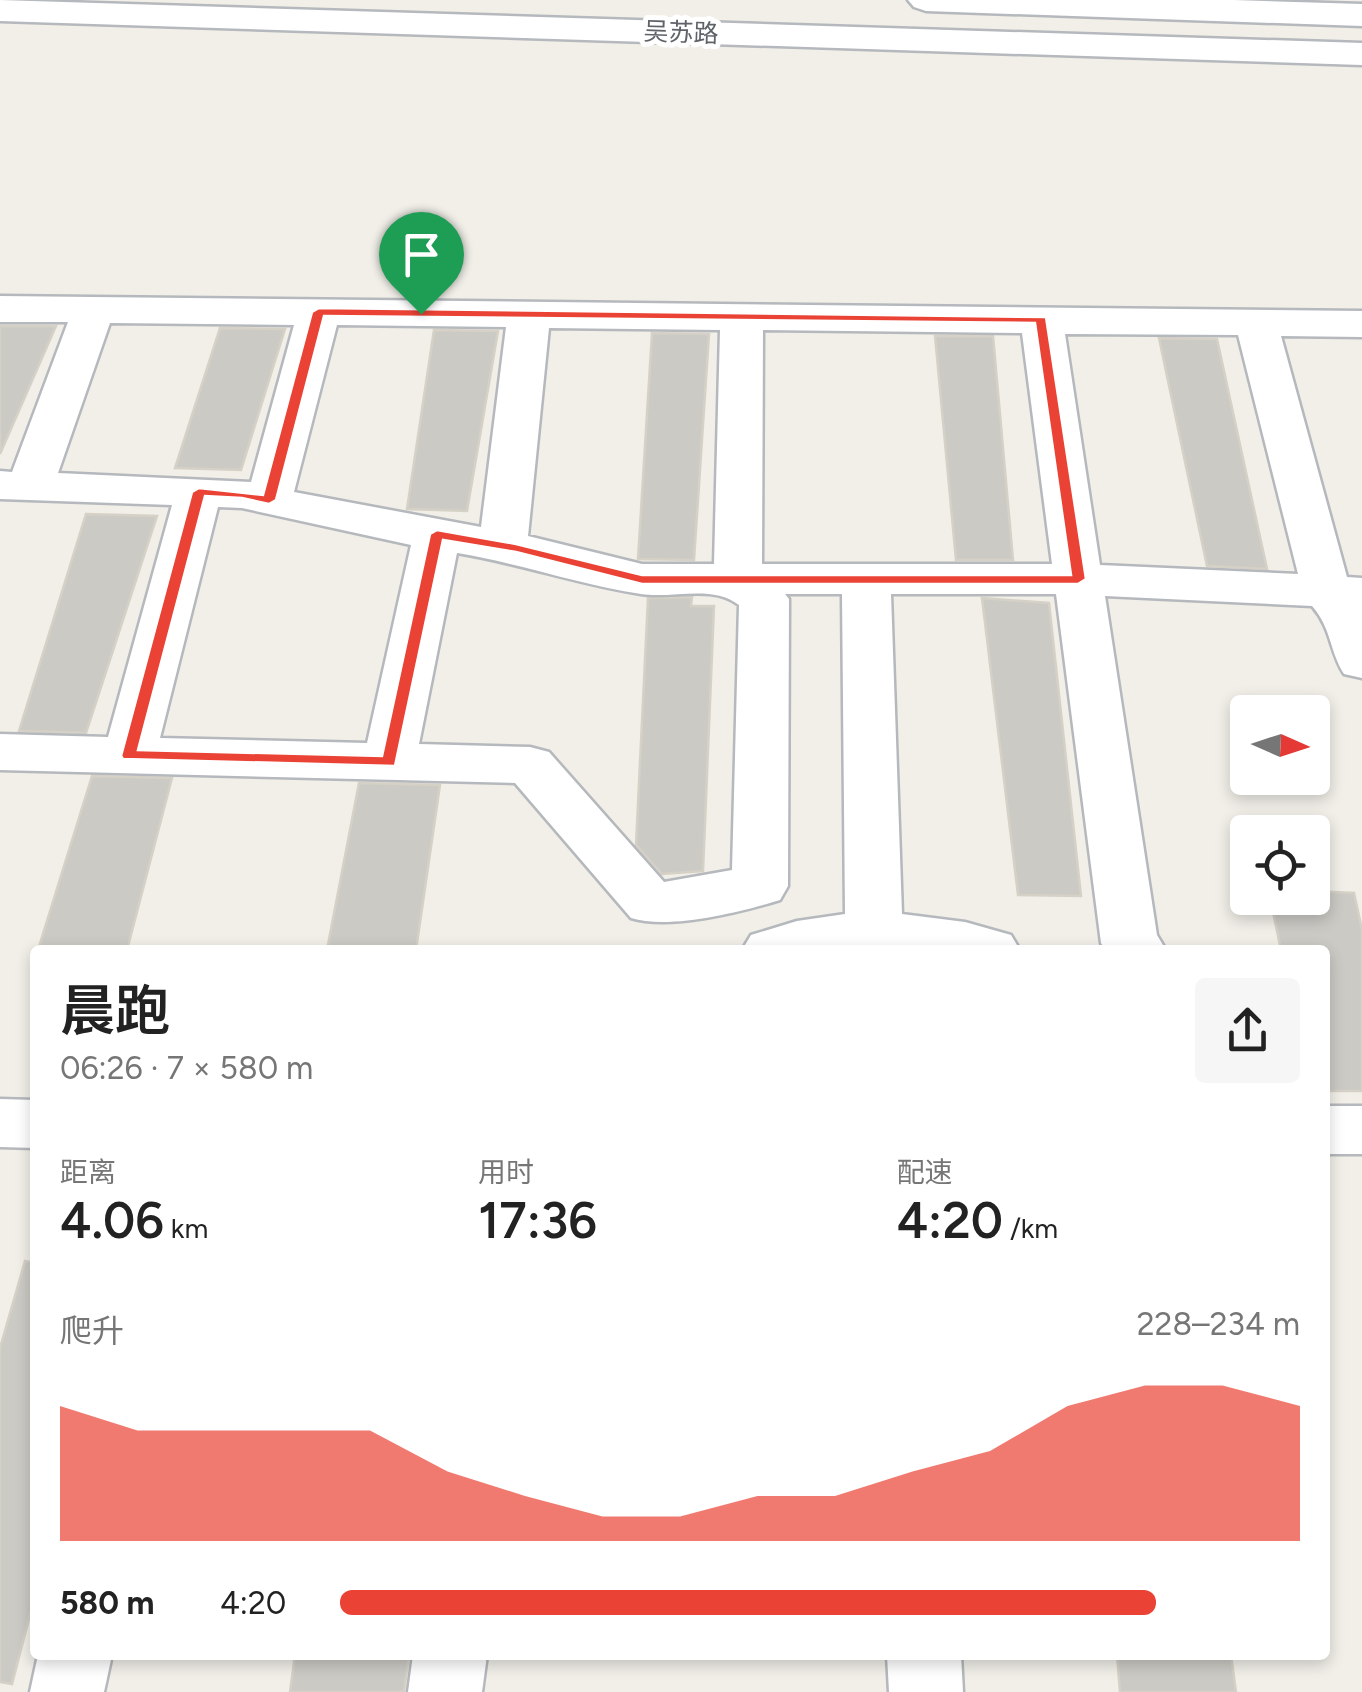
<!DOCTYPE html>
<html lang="zh">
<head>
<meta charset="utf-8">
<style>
  body { margin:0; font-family:Figtree,"Noto Sans SC",sans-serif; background:#f6f6f6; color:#222; height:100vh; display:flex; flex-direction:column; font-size:38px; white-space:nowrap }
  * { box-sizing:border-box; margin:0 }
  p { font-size:32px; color:#767676 }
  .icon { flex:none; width:55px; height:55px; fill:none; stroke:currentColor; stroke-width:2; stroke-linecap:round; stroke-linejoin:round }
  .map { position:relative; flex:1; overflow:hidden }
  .side { position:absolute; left:30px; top:945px; width:1300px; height:715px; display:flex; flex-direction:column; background:#fff; border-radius:10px; box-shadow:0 5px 15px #0003 }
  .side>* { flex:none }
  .needle { width:65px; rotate:93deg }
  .fabs { position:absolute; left:1230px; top:695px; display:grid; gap:20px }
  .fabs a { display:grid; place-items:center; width:100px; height:100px; border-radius:10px; background:#fff; box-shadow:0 5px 15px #0003; font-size:50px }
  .pin { position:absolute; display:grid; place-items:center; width:85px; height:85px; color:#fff; margin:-102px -42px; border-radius:50% 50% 50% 0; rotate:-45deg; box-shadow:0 0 10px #0007 }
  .pin .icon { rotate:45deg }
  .round { display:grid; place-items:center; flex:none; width:105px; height:105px; border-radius:10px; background:#f6f6f6 }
  .summary { display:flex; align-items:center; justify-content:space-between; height:170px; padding:0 30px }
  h1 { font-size:55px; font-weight:600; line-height:75px }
  .stats { display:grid; grid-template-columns:repeat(3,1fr); gap:15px; height:170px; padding:10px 30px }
  .stats div { display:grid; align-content:center }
  .stats b { font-size:50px; font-weight:600 }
  .stats small { font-size:28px; font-weight:400 }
  .stats p { font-size:28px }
  .chart { height:280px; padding:20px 30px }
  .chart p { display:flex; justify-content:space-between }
  .chart svg { width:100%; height:180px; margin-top:10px; fill:#ea4335; opacity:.7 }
  ul { padding:0 30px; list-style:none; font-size:32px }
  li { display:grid; grid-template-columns:160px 120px 1fr; align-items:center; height:75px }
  li i { height:25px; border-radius:12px; background:#ea4335 }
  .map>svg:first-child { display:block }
</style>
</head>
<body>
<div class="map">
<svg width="1362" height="1692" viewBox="0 0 1362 1692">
  <rect width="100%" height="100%" fill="#f1efe8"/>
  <!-- building -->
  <g fill="#cccac5" stroke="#d6d1c6" stroke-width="2.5">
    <path d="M0 326H56L0 454Z"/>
    <path d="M220 328 285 329 241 470 175 468Z"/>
    <path d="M434 330 498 331 467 511 407 509Z"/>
    <path d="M652 333 709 334 694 560 638 559Z"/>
    <path d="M935 336H993L1013 560H956Z"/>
    <path d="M1159 338 1217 339 1267 569 1207 566Z"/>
    <path d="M86 514 157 516 86 733 19 731Z"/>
    <path d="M692 597 691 606H714L703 871 662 874 636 845 648 598Z"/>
    <path d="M982 598 1049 603 1081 896 1018 895Z"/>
    <path d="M92 776 172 778 127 950H38Z"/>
    <path d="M359 783 440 785 416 950H327Z"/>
    <path d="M1312 891 1354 893 1362 930V1091H1325V950H1281L1270 898H1312Z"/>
    <path d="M25 1261 35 1263V1596L12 1684 0 1682V1348Z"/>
    <path d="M295 1655H409L404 1692H290Z"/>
    <path d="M1117 1655H1231L1236 1692H1120Z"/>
  </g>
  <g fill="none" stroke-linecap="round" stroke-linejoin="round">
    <!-- minor casing -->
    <g stroke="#b5b8bc" stroke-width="5">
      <g id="minor">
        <path d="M0 0 1362 43V65L0 21Z"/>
        <path d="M908 0H1234L1362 4V26L926 11 914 7Z"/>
        <path d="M0 296 1362 311V337L1281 336 1347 577 1362 578V678L1344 674C1329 650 1332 629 1312 606L1105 596 1157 935 1166 950H1105L1101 943 1056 594H891L902 914 965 922 1011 935 1020 950H742L751 935 797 921 845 914 842 594H785L789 599 788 886 780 900C741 912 669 930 631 918L515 783 0 770V734L108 737 172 505 0 499V471L12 472 68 322H0ZM110 323 294 325 251 482 58 473ZM337 325 506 327 481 527 294 492ZM549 328 720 330 714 564H642L528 536ZM763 330 1022 333 1052 564H762ZM1065 334 1238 335 1298 574 1100 565ZM218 507 242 508 411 545 367 743 160 738ZM457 553C519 563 580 585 641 594 673 599 712 584 739 605L732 870 664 882 549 752 530 747 419 744Z"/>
        <path d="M0 1099 35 1100V1148L0 1147Z"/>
        <rect x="1325" y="1106" width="37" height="48"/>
        <path d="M38 1655H112L104 1692H30Z"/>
        <path d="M413 1655H487L482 1692H408Z"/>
        <path d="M887 1655H961L963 1692H889Z"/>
      </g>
    </g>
    <!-- minor -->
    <use href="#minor" fill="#fff" fill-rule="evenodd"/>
  </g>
  <!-- route -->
  <path fill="#ea4335" stroke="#fff" stroke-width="2.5" fill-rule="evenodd" d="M319 308 1046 317 1086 579 1078 584H642L516 552 443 540 395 766 123 759 121 756 192 492 199 488 263 495 312 312ZM324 316 1035 323 1071 575H642L516 544 437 530 430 534 382 756 138 750 205 496 242 498 269 504 276 500Z"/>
  <g text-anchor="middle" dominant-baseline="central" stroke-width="10" stroke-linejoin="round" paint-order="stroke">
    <!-- far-street labels -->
    <g font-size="25" fill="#5f6368" stroke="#fff">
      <text transform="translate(681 32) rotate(2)">吴苏路</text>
    </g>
  </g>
</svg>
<div class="fabs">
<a><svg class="needle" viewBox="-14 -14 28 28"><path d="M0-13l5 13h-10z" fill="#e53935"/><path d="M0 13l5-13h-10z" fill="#767676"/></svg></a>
<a><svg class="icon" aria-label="locate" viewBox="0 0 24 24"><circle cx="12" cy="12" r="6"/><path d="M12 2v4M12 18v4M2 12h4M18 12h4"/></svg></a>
</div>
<div class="pin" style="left:421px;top:314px;background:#1e9e55"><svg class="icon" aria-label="arrive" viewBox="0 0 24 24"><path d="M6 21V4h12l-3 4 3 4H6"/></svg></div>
<section class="side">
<div class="summary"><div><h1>晨跑</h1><p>06:26 · 7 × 580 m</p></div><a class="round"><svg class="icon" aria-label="share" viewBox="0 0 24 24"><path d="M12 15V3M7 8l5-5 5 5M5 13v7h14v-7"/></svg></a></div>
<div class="stats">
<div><p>距离</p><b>4.06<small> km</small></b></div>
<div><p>用时</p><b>17:36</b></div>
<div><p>配速</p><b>4:20<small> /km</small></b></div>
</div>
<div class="chart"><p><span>爬升</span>228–234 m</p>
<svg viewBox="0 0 160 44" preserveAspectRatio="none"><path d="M0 44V11L10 17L20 17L30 17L40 17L50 27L60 33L70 38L80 38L90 33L100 33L110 27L120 22L130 11L140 6L150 6L160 11V44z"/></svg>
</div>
<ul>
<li><b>580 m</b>4:20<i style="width:85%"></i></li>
</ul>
</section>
</div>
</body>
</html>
